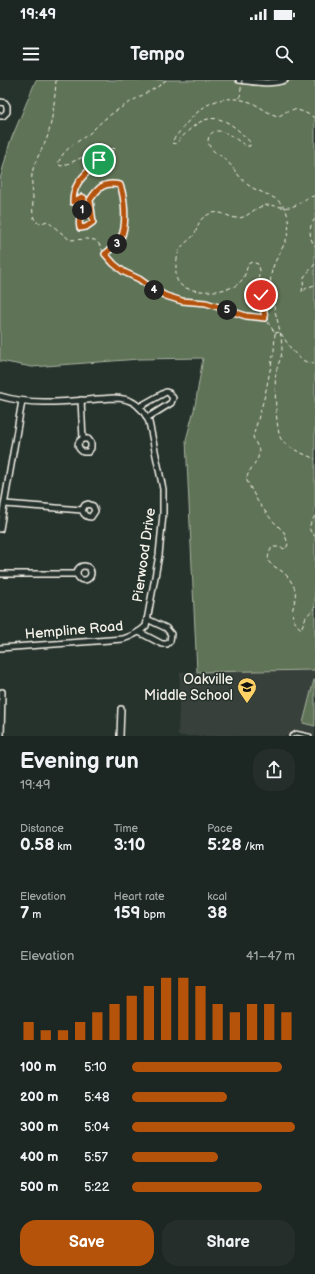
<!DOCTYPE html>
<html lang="en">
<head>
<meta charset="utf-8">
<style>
  body { margin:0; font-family:"Balsamiq Sans",sans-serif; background:#252e2a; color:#f1f3f6; height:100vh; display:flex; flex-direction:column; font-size:15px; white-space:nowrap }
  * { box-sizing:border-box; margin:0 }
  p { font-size:13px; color:#a0a5a5 }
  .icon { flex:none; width:22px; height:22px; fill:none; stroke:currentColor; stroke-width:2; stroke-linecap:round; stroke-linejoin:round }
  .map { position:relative; height:656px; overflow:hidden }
  .drawer { display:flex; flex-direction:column; background:#1c2622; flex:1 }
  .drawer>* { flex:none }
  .pin { position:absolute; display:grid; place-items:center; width:34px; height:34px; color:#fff; margin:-17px; border:2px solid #fff; border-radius:50%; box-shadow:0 1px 4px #0007 }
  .km { position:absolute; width:20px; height:20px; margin:-10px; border-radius:50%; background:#222; color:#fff; font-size:11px; line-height:20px; text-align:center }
  .round { display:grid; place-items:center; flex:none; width:42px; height:42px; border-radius:16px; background:#252e2a }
  .head { display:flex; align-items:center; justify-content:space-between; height:68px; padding:0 20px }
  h1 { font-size:22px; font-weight:800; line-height:30px }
  .metrics { display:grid; grid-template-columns:repeat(3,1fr); gap:6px; height:68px; padding:4px 20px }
  .metrics div { display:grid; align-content:center }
  .metrics b { font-size:17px; font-weight:800 }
  .metrics small { font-size:11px; font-weight:400 }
  .metrics p { font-size:11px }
  .chart { height:112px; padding:8px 20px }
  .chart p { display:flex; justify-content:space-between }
  .chart svg { width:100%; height:72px; margin-top:4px; stroke:#b45309; stroke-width:6 }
  .primary-button { display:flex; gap:8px; margin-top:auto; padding:8px 20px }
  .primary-button a { flex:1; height:46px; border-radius:16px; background:#b45309; color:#fff; font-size:16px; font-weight:800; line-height:46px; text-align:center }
  .primary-button a+a { background:#252e2a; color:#f1f3f6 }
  ul { padding:0 20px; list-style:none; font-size:13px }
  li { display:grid; grid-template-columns:64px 48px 1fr; align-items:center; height:30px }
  li i { height:10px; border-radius:5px; background:#b45309 }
  .status { display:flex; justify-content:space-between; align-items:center; height:28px; padding:0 20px; background:#1c2622; direction:ltr }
  .status svg { height:11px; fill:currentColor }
  header { display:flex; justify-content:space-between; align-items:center; height:52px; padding:0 20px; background:#1c2622; font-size:18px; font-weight:800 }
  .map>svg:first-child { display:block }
</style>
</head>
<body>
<div class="status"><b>19:49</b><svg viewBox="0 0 49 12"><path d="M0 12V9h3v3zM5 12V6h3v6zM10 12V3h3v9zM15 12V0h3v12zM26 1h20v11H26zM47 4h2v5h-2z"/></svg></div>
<header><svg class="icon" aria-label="menu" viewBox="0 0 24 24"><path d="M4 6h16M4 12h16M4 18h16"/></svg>Tempo<svg class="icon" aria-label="search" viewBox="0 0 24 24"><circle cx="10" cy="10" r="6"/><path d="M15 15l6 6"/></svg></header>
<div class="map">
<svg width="315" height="656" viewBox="0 0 315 656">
  <rect width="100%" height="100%" fill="#26332d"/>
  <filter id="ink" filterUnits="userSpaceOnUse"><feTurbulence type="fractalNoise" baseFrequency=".025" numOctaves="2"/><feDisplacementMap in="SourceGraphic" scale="8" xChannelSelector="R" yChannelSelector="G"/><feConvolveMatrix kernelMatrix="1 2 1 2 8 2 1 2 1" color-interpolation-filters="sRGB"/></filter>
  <g filter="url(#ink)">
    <!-- built -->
    <path fill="#393f3b" d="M315 590V656H178L180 592Z"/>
    <!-- green -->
    <g fill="#5e7357" stroke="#a9b2a0">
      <path d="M36 0H315V590L197 592 186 360 195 326 203 278 139 279 32 287 0 281V99L10 62Z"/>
      <path d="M314 600H315V646L303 643Z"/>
    </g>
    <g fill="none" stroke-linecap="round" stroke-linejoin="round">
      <!-- service casing -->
      <g stroke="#f4f1e8" stroke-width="5.5">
        <path id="service" d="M291 656 296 653 310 656"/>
      </g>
      <!-- minor casing -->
      <g stroke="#f4f1e8" stroke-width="8">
        <g id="minor">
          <path d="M239 0C255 2 270 5 285 0"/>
          <path d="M0 22 5 23 7 26V32L3 36H0"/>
          <path d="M0 316C36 327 77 320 114 318 132 318 142 326 149 342L163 409V434L159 475 146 546C139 553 132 556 123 559L0 568"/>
          <path d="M81 320 83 359C76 362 77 368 83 372H88L91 368V363L88 359H83"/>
          <path d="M139 327 166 312 169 313 173 318 171 323 147 338"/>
          <path d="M5 424 82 430C84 435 86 437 91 437L95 431 93 426 88 424 85 425 82 430"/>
          <path d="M0 449 22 321"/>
          <circle cx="84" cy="493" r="7"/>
          <path d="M0 494H76"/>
          <path d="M139 552 162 564H167L170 561 171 554 166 548 147 539"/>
          <path d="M1 656 2 612"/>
          <path d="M120 656 121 629"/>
        </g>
      </g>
      <!-- path -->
      <g stroke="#f4f1e8" stroke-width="1" stroke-dasharray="4 3" stroke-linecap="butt">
        <path d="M56 0C55 18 53 37 48 55 44 68 34 80 32 94 31 102 33 111 33 119 33 128 31 134 36 142L42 143 47 141 70 160 88 159 95 160 99 164 106 177 114 184 124 192 139 199 153 209 166 216 182 221 206 223 246 236 265 238"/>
        <path d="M315 38C308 34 298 28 290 30 285 31 283 35 278 36 268 34 260 26 250 22 212 10 194 33 173 60L172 63 175 64C182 58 187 51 194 46 217 28 235 46 250 62V66H246C238 61 218 43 210 55 207 59 208 63 210 67 214 73 221 75 226 80 235 89 240 100 251 107 261 113 277 116 284 127 289 134 289 145 288 153 285 168 273 180 271 195 268 221 282 244 282 270 282 278 277 285 276 293 274 303 276 352 281 359 288 369 305 374 315 379"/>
        <path d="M315 116C304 117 301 125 290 127 280 129 270 122 260 127 252 130 248 137 239 138 227 139 220 126 204 137 197 142 198 149 194 155 189 161 182 164 179 171 177 175 177 181 176 186 176 191 175 199 179 203 187 215 230 213 239 203 245 198 246 191 248 184L252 182 258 184 260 190 258 200 265 238 275 253 274 271 265 315 253 357 259 370 258 378 249 392 246 399 258 422 271 439 284 452 288 464 286 469 277 467H272C262 486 274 484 284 493 288 496 291 501 293 505 302 521 282 532 301 549L306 537 315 527"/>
        <path d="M315 139C308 146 309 159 315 166"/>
        <path d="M105 174C111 169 117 165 121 158 127 146 125 117 120 105 104 101 98 108 90 120L93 142 86 147 80 148C77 137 83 130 84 118L82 117 73 122V113L78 101 99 80 116 69C100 65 77 82 61 86L58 84C63 68 77 63 90 53 95 48 100 43 106 38 122 26 141 16 159 6L166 0"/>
        <path d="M315 184 304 197 302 212 308 207 315 205"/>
        <path d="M275 253 280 252C289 265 297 283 315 284"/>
        <path d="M315 436C310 443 306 450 315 456"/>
      </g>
      <!-- service -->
      <use href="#service" stroke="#26332d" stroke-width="2.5"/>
      <!-- minor -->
      <use href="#minor" stroke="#26332d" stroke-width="5"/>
      <!-- path-bridge -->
      <path stroke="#f4f1e8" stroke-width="1" stroke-dasharray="4 3" stroke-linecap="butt" d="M240 18 242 0"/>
    </g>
  </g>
  <g fill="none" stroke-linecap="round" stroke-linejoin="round" filter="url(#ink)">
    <!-- route casing -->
    <g stroke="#fff" stroke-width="8">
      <path id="route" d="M99 80C86 95 73 101 73 122L82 117 84 118C83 130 77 137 80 148L86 147 93 142 90 120C98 108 104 101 120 105 125 117 127 145 121 158 117 165 111 169 105 174L114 184 124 192 139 199 153 209 166 216 182 221 206 223 246 236 265 238 261 215"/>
    </g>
    <!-- route -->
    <use href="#route" stroke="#b45309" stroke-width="5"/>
  </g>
  <!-- icons -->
  <defs>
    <g id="school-pin" transform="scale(1)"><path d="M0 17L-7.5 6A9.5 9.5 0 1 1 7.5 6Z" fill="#ffd166" stroke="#26332d"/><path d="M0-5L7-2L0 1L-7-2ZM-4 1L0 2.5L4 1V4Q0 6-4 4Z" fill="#111"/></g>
  </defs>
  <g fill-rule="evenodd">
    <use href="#school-pin" x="247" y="607"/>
  </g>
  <g text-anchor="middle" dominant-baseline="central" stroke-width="3" stroke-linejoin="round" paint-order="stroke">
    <!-- street labels -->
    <g font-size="14" fill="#f4f1e8" stroke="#26332d">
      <text transform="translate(144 475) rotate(-82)">Pierwood Drive</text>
      <text transform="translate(74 550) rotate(-5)">Hempline Road</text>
    </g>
    <!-- poi labels -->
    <g font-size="14" fill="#f4f1e8" stroke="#26332d" text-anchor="end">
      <text x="233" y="599">Oakville<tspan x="233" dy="16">Middle School</tspan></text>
    </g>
  </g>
</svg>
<div class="pin" style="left:99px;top:80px;background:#1e9e55"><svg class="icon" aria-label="arrive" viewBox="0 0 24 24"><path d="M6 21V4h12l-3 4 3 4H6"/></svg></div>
<div class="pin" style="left:261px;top:215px;background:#d93025"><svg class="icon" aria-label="check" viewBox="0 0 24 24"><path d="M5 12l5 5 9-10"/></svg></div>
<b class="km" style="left:82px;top:130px">1</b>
<b class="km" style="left:117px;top:164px">3</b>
<b class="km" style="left:154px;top:210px">4</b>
<b class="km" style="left:227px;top:230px">5</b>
</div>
<section class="drawer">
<div class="head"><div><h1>Evening run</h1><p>19:49</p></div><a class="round"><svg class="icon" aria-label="share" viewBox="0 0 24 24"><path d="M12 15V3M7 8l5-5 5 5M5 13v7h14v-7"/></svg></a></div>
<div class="metrics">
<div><p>Distance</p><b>0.58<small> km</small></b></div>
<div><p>Time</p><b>3:10</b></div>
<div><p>Pace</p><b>5:28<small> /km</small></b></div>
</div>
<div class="metrics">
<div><p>Elevation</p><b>7<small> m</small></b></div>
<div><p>Heart rate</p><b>159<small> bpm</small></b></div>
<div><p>kcal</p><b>38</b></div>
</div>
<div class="chart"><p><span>Elevation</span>41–47 m</p>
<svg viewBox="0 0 160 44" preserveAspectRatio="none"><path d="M5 44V33M15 44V38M25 44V38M35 44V33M45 44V27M55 44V22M65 44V17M75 44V11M85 44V6M95 44V6M105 44V11M115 44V22M125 44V27M135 44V22M145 44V22M155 44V27"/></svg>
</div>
<ul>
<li><b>100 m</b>5:10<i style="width:92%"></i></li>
<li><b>200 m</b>5:48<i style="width:58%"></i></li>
<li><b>300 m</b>5:04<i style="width:100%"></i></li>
<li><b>400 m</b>5:57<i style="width:53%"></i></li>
<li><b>500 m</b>5:22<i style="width:80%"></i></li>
</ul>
<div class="primary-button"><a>Save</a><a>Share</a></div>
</section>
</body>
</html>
